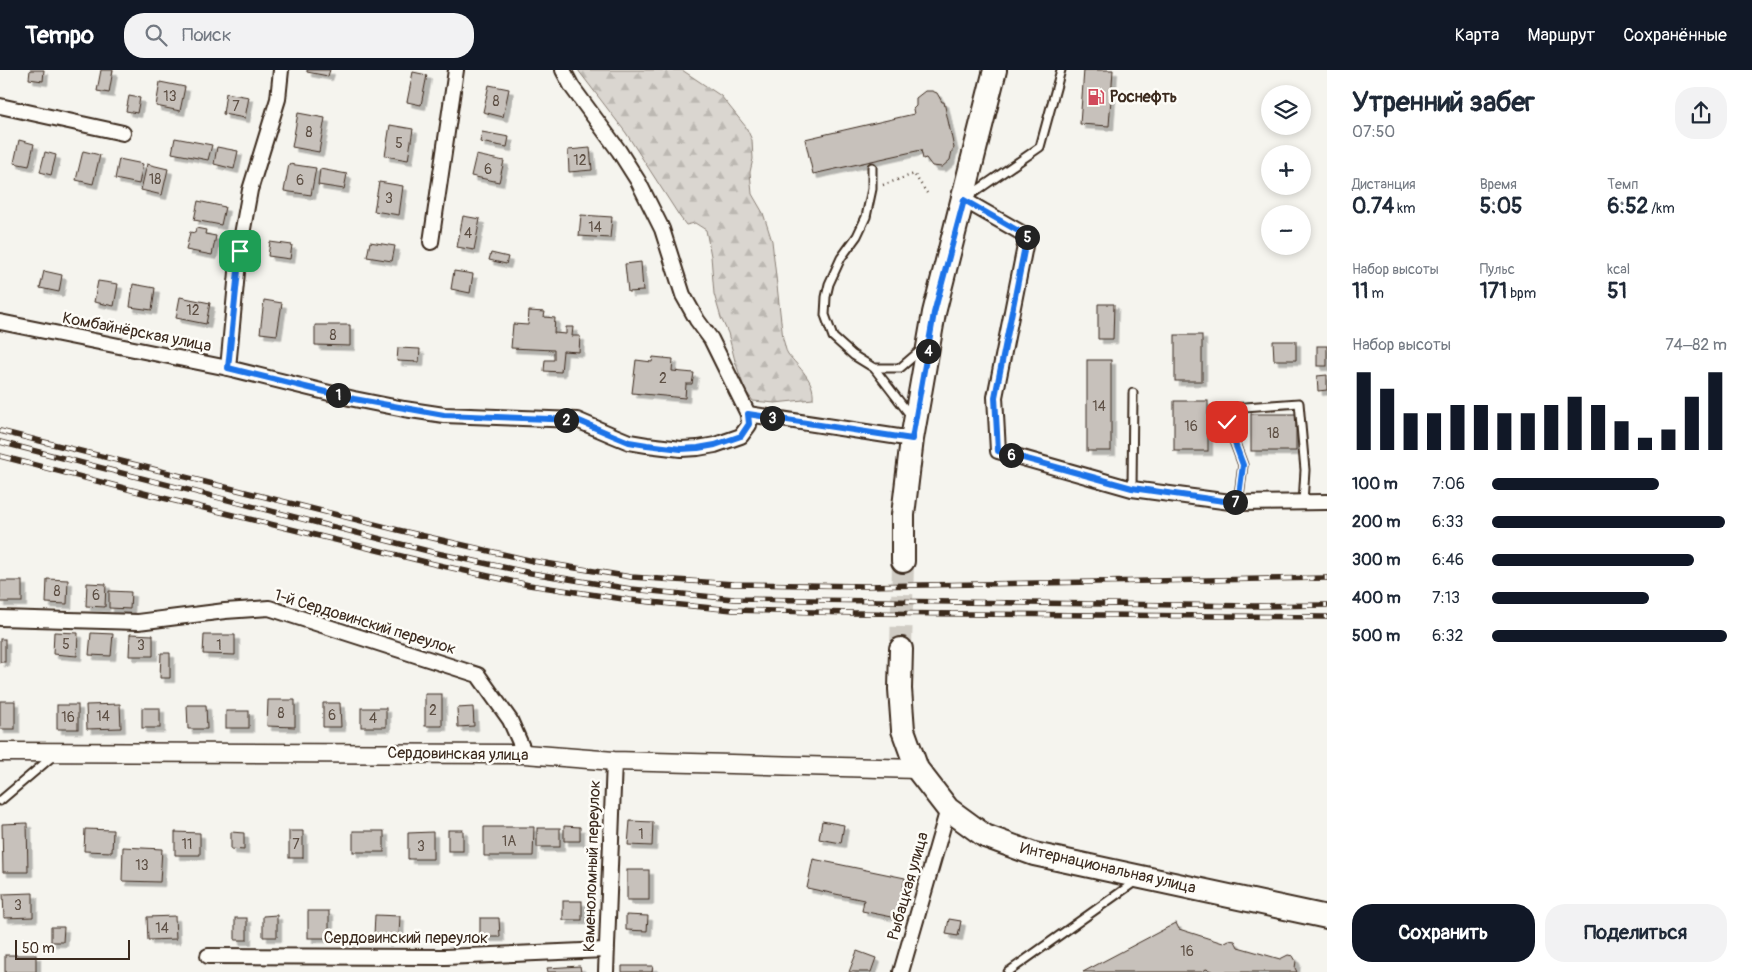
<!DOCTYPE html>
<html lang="ru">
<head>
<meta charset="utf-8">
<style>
  body { margin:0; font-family:Pangolin,sans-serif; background:#f2f2f3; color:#1f2937; height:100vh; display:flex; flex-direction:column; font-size:19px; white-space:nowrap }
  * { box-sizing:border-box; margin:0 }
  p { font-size:16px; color:#747a83 }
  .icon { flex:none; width:28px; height:28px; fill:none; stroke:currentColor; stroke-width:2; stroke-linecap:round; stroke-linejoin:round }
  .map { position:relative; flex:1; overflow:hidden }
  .details { display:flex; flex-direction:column; background:#fff; width:425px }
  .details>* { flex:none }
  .tools { position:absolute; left:1261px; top:15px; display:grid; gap:10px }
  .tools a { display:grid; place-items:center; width:50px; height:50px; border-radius:50%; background:#fff; box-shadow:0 2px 8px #0003; font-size:25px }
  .scale { position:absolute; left:15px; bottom:12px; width:115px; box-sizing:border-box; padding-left:5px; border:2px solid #3b2a1e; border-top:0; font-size:14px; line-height:18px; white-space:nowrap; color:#3b2a1e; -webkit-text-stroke:4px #fdfcf7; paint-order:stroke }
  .pin { position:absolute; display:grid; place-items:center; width:42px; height:42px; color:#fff; margin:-21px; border-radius:10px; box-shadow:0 2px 8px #0006 }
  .km { position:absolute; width:25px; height:25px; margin:-12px; border-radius:50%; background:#222; color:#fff; font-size:14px; line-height:25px; text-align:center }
  .round { display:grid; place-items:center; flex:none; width:52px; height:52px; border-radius:20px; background:#f2f2f3 }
  .headline { display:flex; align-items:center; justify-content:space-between; height:85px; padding:0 25px }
  h1 { font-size:28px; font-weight:800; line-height:38px }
  .metrics { display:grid; grid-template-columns:repeat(3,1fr); gap:8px; height:85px; padding:5px 25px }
  .metrics div { display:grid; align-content:center }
  .metrics b { font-size:21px; font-weight:800 }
  .metrics small { font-size:14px; font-weight:400 }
  .metrics p { font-size:14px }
  .chart { height:140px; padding:10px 25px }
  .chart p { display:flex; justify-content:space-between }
  .chart svg { width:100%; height:90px; margin-top:5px; stroke:#111827; stroke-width:6 }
  .cta { display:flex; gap:10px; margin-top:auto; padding:10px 25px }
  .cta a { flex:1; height:58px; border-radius:20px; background:#111827; color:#fff; font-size:20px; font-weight:800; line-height:58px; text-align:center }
  .cta a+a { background:#f2f2f3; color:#1f2937 }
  ul { padding:0 25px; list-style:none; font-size:16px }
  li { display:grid; grid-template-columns:80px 60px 1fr; align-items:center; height:38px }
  li i { height:12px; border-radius:6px; background:#111827 }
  header { display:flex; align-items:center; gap:30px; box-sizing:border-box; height:70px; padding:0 25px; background:#111827; color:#fff }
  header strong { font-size:24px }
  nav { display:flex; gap:28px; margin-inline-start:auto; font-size:18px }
  .search { width:350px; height:45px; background:#f2f2f3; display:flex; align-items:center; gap:12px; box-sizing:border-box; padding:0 18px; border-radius:20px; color:#747a83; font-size:19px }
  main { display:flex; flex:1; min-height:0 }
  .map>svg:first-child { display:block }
</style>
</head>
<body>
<header>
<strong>Tempo</strong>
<div class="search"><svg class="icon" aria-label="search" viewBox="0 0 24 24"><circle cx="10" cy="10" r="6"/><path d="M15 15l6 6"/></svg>Поиск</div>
<nav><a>Карта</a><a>Маршрут</a><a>Сохранённые</a></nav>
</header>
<main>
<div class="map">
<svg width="1327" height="902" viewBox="0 0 1327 902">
  <defs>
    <pattern id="forest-firs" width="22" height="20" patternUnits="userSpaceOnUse" patternTransform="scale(1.25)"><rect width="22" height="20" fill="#dad6d0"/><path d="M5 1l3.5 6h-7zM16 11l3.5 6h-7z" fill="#bcb8b2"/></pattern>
    <filter id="shadow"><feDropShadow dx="4.5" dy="4.5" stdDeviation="0" flood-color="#0004"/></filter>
  </defs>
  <rect width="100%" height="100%" fill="#f5f4ee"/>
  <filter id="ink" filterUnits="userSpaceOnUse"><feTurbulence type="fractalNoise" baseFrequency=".02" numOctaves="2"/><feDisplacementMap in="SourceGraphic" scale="10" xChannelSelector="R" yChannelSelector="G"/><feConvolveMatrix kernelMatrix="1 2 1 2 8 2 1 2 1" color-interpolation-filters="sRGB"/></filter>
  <g filter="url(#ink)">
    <!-- forest -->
    <path fill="url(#forest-firs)" stroke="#8a8077" d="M578 0H682L721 26 746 57 752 70 753 89 750 102 752 124 763 143 772 171 783 269C785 274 785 280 788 284 799 298 815 310 813 329L775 333 753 331 745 320 735 291 728 263 721 248 714 224 711 186 706 160 695 153 686 155 680 147 626 63Z"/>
    <!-- building -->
    <g fill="#c7c1bb" stroke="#3b2a1e" filter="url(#shadow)">
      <path d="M30 0H44L43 11 29 9Z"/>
      <path d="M101 0H113L109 23 97 21Z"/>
      <path d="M307 0H330L328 6 307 2Z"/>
      <path d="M1084 0H1113L1109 56 1080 54Z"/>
      <path d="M413 2 427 5 421 35 407 32Z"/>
      <path d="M160 12 185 17 180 41 156 36Z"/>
      <path d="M489 15 509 19 503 47 483 42Z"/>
      <path d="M925 21H932L937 23 942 32H944L954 78 952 81 950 90 942 97 932 96 926 88 923 89 921 80 813 104 805 69 914 44 913 39 916 36V28Z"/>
      <path d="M226 23 249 27 245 48 223 44Z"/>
      <path d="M129 26 140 28 137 43 126 41Z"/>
      <path d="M298 43 325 48 319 82 292 77Z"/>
      <path d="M390 55 413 59 408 90 385 86Z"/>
      <path d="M482 62 509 67 507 77 480 72Z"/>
      <path d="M175 68 212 75 208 90 172 83Z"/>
      <path d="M19 70 34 74 29 96 14 93Z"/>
      <path d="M217 77 238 81 234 99 214 94Z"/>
      <path d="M590 78 592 100 569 102 568 80Z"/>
      <path d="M83 81 100 85 93 114 76 110Z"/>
      <path d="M45 82 56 85 51 105 40 102Z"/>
      <path d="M476 85 504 91 499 112 471 106Z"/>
      <path d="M119 89 143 94 139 114 115 109Z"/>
      <path d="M147 94 168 99 162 125 141 120Z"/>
      <path d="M289 94 316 98 311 125 284 121Z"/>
      <path d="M320 99 347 104 344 119 318 115Z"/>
      <path d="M379 112 403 116 399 145 374 141Z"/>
      <path d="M198 131 225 137 221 155 194 150Z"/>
      <path d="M581 145 612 147 610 168 579 166Z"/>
      <path d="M463 146 480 149 474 180 457 177Z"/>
      <path d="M196 158 206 160 205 164 216 166 212 185 186 180 190 162 195 163Z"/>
      <path d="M270 172 292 175 290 189 268 186Z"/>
      <path d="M370 172 395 176 392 191 367 187Z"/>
      <path d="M491 183 508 187 506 194 489 190Z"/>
      <path d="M641 192 643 221 628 222 625 194Z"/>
      <path d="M44 201 62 205 59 222 40 218Z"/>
      <path d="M454 201 473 204 470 223 451 219Z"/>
      <path d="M98 211 118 214 114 236 94 232Z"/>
      <path d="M133 214 155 218 152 240 130 237Z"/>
      <path d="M180 227 210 233 206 254 176 248Z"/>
      <path d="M264 230 282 233 277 265 260 263Z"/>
      <path d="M1098 234H1114L1113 269H1098Z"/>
      <path d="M529 241 545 242 544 247 555 248 554 263 566 264V257H573L572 266H580L579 282 563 281 561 302 544 301 545 290H554V280L511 278 513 254 528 255Z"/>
      <path d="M315 255H350V276L315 275Z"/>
      <rect x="1175" y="265" width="27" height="46"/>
      <path d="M1273 271H1296V290H1274Z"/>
      <rect x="1317" y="276" width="10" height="20"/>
      <path d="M398 278 420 279 419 292 397 291Z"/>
      <path d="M653 287 673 289 672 301 694 303 692 314H686L685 328 632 323 636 290 652 292Z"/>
      <rect x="1087" y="290" width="24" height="91"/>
      <path d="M1327 305V320L1318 321 1317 306Z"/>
      <rect x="1174" y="331" width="34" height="50"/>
      <rect x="1251" y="344" width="45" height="37"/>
      <path d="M47 509 68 510 67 534 46 533Z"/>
      <rect x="0" y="511" width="22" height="21"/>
      <path d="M87 513 106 514 105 537 86 536Z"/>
      <path d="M109 521 131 522 130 539 109 538Z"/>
      <path d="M54 562 78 563 77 586 53 584Z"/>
      <path d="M91 563 113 564 111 586 89 585Z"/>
      <path d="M130 564 153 565V586H129Z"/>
      <path d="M204 565H235V585L203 584Z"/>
      <rect x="0" y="569" width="5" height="23"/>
      <path d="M161 583H170V608H160Z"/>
      <rect x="425" y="624" width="17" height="32"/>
      <path d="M268 630H295V657L267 656Z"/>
      <rect x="0" y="631" width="15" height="28"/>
      <path d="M323 633H340L341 657H323Z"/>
      <path d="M120 634 121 658 87 659 86 635Z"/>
      <rect x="57" y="635" width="21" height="24"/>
      <path d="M187 635H206L207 659H188Z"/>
      <path d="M473 637 474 656 458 657 457 638Z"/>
      <rect x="142" y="638" width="18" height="20"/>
      <rect x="361" y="638" width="25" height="19"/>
      <rect x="226" y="641" width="23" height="17"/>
      <path d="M630 751 653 752 652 776 628 775Z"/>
      <path d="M822 751 844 755 841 773 819 769Z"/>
      <path d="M27 753 28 802H3L2 754Z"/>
      <path d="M564 756 580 757V771H564Z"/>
      <path d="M484 757H534L533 786H484Z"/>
      <rect x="537" y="758" width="23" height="19"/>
      <path d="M85 759 113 760 112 782 84 781Z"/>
      <rect x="448" y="760" width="15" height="21"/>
      <rect x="289" y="761" width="14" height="27"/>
      <rect x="353" y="761" width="31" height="21"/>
      <path d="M175 762 200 763V785H175Z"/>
      <path d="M231 762 244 763V780L231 779Z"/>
      <path d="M433 762V789H408V763Z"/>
      <path d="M123 777 162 779 160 812 122 811Z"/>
      <path d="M813 789 905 808 897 848 862 841 864 830 807 818Z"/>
      <rect x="627" y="800" width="22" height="30"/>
      <path d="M33 823V847L4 848 3 824Z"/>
      <rect x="563" y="831" width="19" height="19"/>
      <rect x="308" y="841" width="21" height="27"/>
      <path d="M277 845V867H263V846Z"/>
      <path d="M375 845 400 846 399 865H374Z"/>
      <path d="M626 845 648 846 647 861 626 860Z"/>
      <path d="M175 846 176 869 148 870 147 847Z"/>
      <rect x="235" y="848" width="12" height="22"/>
      <path d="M480 848H499L500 867H480Z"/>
      <path d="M949 849 961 851 958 866 946 864Z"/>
      <path d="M1176 853 1179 859 1223 873 1229 870 1235 871 1238 877 1280 889 1288 885 1293 886 1296 891 1295 898 1297 902H1215L1206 899 1202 902H1083Z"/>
      <path d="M51 857H64L63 872H51Z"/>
      <path d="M857 881 876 888 871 902H849Z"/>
      <rect x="5" y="885" width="31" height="17"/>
      <path d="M580 896 581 902H548L547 898Z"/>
      <path d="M622 896H653L652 902H622Z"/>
    </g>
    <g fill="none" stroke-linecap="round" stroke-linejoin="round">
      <!-- primary-tunnel -->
      <path stroke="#d0ccc4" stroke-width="22" stroke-dasharray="22 11" stroke-linecap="butt" d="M901 579 903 491"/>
      <!-- service casing -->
      <g stroke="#3b2a1e" stroke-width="11">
        <g id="service">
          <path d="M872 97V119L866 147 857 166 841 188 829 214 826 227 825 245 833 267 853 285 874 298H900L921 280"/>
          <path d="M969 126 1040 77 1061 0"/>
          <path d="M874 298 910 345"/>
          <path d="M1132 419 1133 323"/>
          <path d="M1238 433 1243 395 1227 352 1232 338 1299 333 1305 400 1303 433"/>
          <path d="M0 731 53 686"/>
          <path d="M1008 902 1136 811"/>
        </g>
      </g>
      <!-- minor casing -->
      <g stroke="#3b2a1e" stroke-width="18">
        <g id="minor">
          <path d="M0 36 123 63"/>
          <path d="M964 130 1027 166 995 327 998 381 1132 419 1238 433 1327 432"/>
          <path d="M431 172 456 0"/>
          <path d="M0 252 228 298 354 329 404 339 444 345 577 350 612 365 629 372 647 375 681 379 698 378 715 375 741 366 749 355 748 344 711 269 697 250 683 225 662 159 638 111 619 81 572 17 563 0"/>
          <path d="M228 298 239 181 250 120 278 29 281 0"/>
          <path d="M748 344 912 369"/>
          <path d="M0 548 138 552 225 541 269 538 478 605 510 650 525 684"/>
          <path d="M208 886 445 887 605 880"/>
          <path d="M606 902 614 691"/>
          <path d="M901 902 948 739"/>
        </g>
      </g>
      <!-- tertiary casing -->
      <g stroke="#3b2a1e" stroke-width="21">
        <path id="tertiary" d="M0 682 525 684 614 691 917 699"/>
      </g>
      <!-- primary casing -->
      <g stroke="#3b2a1e" stroke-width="26">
        <g id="primary">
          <path d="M903 491V445L912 369 934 243 995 0"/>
          <path d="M901 579 900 619 903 660 917 699 948 739 985 766 1034 784 1327 847"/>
        </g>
      </g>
      <!-- path -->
      <path stroke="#3b2a1e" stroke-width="2.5" stroke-dasharray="1 4" stroke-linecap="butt" d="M883 115 914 104 927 123"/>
      <!-- service -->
      <use href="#service" stroke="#fdfcf7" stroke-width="7"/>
      <!-- minor -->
      <use href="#minor" stroke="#fdfcf7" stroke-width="14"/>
      <!-- tertiary -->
      <use href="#tertiary" stroke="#fdfcf7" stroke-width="18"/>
      <!-- primary -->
      <use href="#primary" stroke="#fdfcf7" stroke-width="22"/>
      <!-- rail casing -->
      <g stroke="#3b2a1e" stroke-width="5.5">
        <g id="rail">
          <path d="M0 361 398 460 533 491 631 507 734 514 865 516 1327 508"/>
          <path d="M0 372 432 482 531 503 631 519 734 529 1255 536 1327 535"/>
          <path d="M0 386 155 426 434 494 529 515 630 530 733 540 852 543 1327 547"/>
        </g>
      </g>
      <!-- rail -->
      <use href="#rail" stroke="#fdfcf7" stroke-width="4" stroke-dasharray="11" stroke-linecap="butt"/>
    </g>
  </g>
  <g fill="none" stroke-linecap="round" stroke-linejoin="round" filter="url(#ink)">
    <!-- route casing -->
    <g stroke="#fff" stroke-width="10">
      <path id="route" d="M240 181 228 298 354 329 444 345 577 350 612 365 629 372 647 375 681 379 698 378 715 375 741 366 749 354 748 344 912 369 934 243 964 130 1027 166 995 327 998 381 1132 418 1238 433 1243 395 1227 352"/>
    </g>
    <!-- route -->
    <use href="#route" stroke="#1a73e8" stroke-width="6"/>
  </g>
  <!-- icons -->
  <defs>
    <g id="fuel-bare" transform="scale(1.35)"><path d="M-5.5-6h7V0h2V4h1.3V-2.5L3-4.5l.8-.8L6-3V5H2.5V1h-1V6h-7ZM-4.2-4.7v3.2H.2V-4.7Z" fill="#d1495b" stroke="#fdfcf7" stroke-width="2.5" paint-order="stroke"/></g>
  </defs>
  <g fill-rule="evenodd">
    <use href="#fuel-bare" x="1096" y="27"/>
  </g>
  <g text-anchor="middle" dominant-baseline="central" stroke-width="5" stroke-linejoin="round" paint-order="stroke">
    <!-- number labels -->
    <g font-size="14" fill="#5e5045">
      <text x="170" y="26">13</text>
      <text x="496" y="31">8</text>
      <text x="236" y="36">7</text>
      <text x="309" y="62">8</text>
      <text x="399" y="73">5</text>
      <text x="580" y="90">12</text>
      <text x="488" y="99">6</text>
      <text x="155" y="109">18</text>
      <text x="300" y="110">6</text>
      <text x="389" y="128">3</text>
      <text x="595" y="157">14</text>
      <text x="468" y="163">4</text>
      <text x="193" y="240">12</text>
      <text x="333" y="265">8</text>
      <text x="663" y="308">2</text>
      <text x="1099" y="336">14</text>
      <text x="1191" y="356">16</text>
      <text x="1273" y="363">18</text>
      <text x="57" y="521">8</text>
      <text x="96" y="525">6</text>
      <text x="66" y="574">5</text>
      <text x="141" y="575">3</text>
      <text x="219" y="575">1</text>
      <text x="433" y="640">2</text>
      <text x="281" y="643">8</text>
      <text x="332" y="645">6</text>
      <text x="103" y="646">14</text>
      <text x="68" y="647">16</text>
      <text x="373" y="648">4</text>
      <text x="641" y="764">1</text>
      <text x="509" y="771">1А</text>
      <text x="187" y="774">11</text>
      <text x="296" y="774">7</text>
      <text x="421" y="776">3</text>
      <text x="142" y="795">13</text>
      <text x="18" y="835">3</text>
      <text x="162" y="858">14</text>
      <text x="1187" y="881">16</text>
    </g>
    <!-- poi labels -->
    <g font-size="16" font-weight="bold" fill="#3b2a1e" stroke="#fdfcf7" text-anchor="start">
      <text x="1110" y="27">Роснефть</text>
    </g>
    <!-- street labels -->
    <g font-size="16" fill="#3b2a1e" stroke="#fdfcf7">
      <text transform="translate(137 262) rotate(11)">Комбайнёрская улица</text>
      <text transform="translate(365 552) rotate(17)">1-й Сердовинский переулок</text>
      <text transform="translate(458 684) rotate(1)">Сердовинская улица</text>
      <text transform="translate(592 796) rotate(-88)">Каменоломный переулок</text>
      <text transform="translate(1108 798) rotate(13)">Интернациональная улица</text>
      <text transform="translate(908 816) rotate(-74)">Рыбацкая улица</text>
      <text x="406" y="868">Сердовинский переулок</text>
    </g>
  </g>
</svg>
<div class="tools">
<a><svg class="icon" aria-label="layers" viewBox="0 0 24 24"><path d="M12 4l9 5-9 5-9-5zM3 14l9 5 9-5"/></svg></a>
<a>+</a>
<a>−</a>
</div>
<div class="scale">50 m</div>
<div class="pin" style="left:240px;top:181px;background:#1e9e55"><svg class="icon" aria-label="arrive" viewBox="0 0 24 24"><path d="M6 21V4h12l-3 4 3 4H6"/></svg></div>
<div class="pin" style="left:1227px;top:352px;background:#d93025"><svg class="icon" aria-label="check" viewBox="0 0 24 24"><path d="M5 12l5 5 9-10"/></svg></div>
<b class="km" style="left:338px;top:325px">1</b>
<b class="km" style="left:566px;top:350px">2</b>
<b class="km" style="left:772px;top:348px">3</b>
<b class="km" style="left:928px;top:281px">4</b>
<b class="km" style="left:1027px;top:167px">5</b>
<b class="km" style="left:1011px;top:385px">6</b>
<b class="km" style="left:1235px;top:432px">7</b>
</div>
<section class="details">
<div class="headline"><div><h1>Утренний забег</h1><p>07:50</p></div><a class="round"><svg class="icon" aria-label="share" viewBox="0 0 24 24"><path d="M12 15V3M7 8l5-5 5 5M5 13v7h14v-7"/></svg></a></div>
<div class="metrics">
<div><p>Дистанция</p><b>0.74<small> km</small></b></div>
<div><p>Время</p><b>5:05</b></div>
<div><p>Темп</p><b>6:52<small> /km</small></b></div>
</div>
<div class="metrics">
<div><p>Набор высоты</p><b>11<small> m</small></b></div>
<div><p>Пульс</p><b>171<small> bpm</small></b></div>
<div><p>kcal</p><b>51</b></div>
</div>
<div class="chart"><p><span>Набор высоты</span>74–82 m</p>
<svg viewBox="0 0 160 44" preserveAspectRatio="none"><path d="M5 44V6M15 44V14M25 44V26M35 44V26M45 44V22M55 44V22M65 44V26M75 44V26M85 44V22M95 44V18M105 44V22M115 44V30M125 44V38M135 44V34M145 44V18M155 44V6"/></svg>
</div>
<ul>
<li><b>100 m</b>7:06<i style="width:71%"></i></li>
<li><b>200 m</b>6:33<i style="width:99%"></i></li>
<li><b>300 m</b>6:46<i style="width:86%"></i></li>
<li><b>400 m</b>7:13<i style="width:67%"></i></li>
<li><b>500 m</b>6:32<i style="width:100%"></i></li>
</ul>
<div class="cta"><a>Сохранить</a><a>Поделиться</a></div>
</section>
</main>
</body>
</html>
